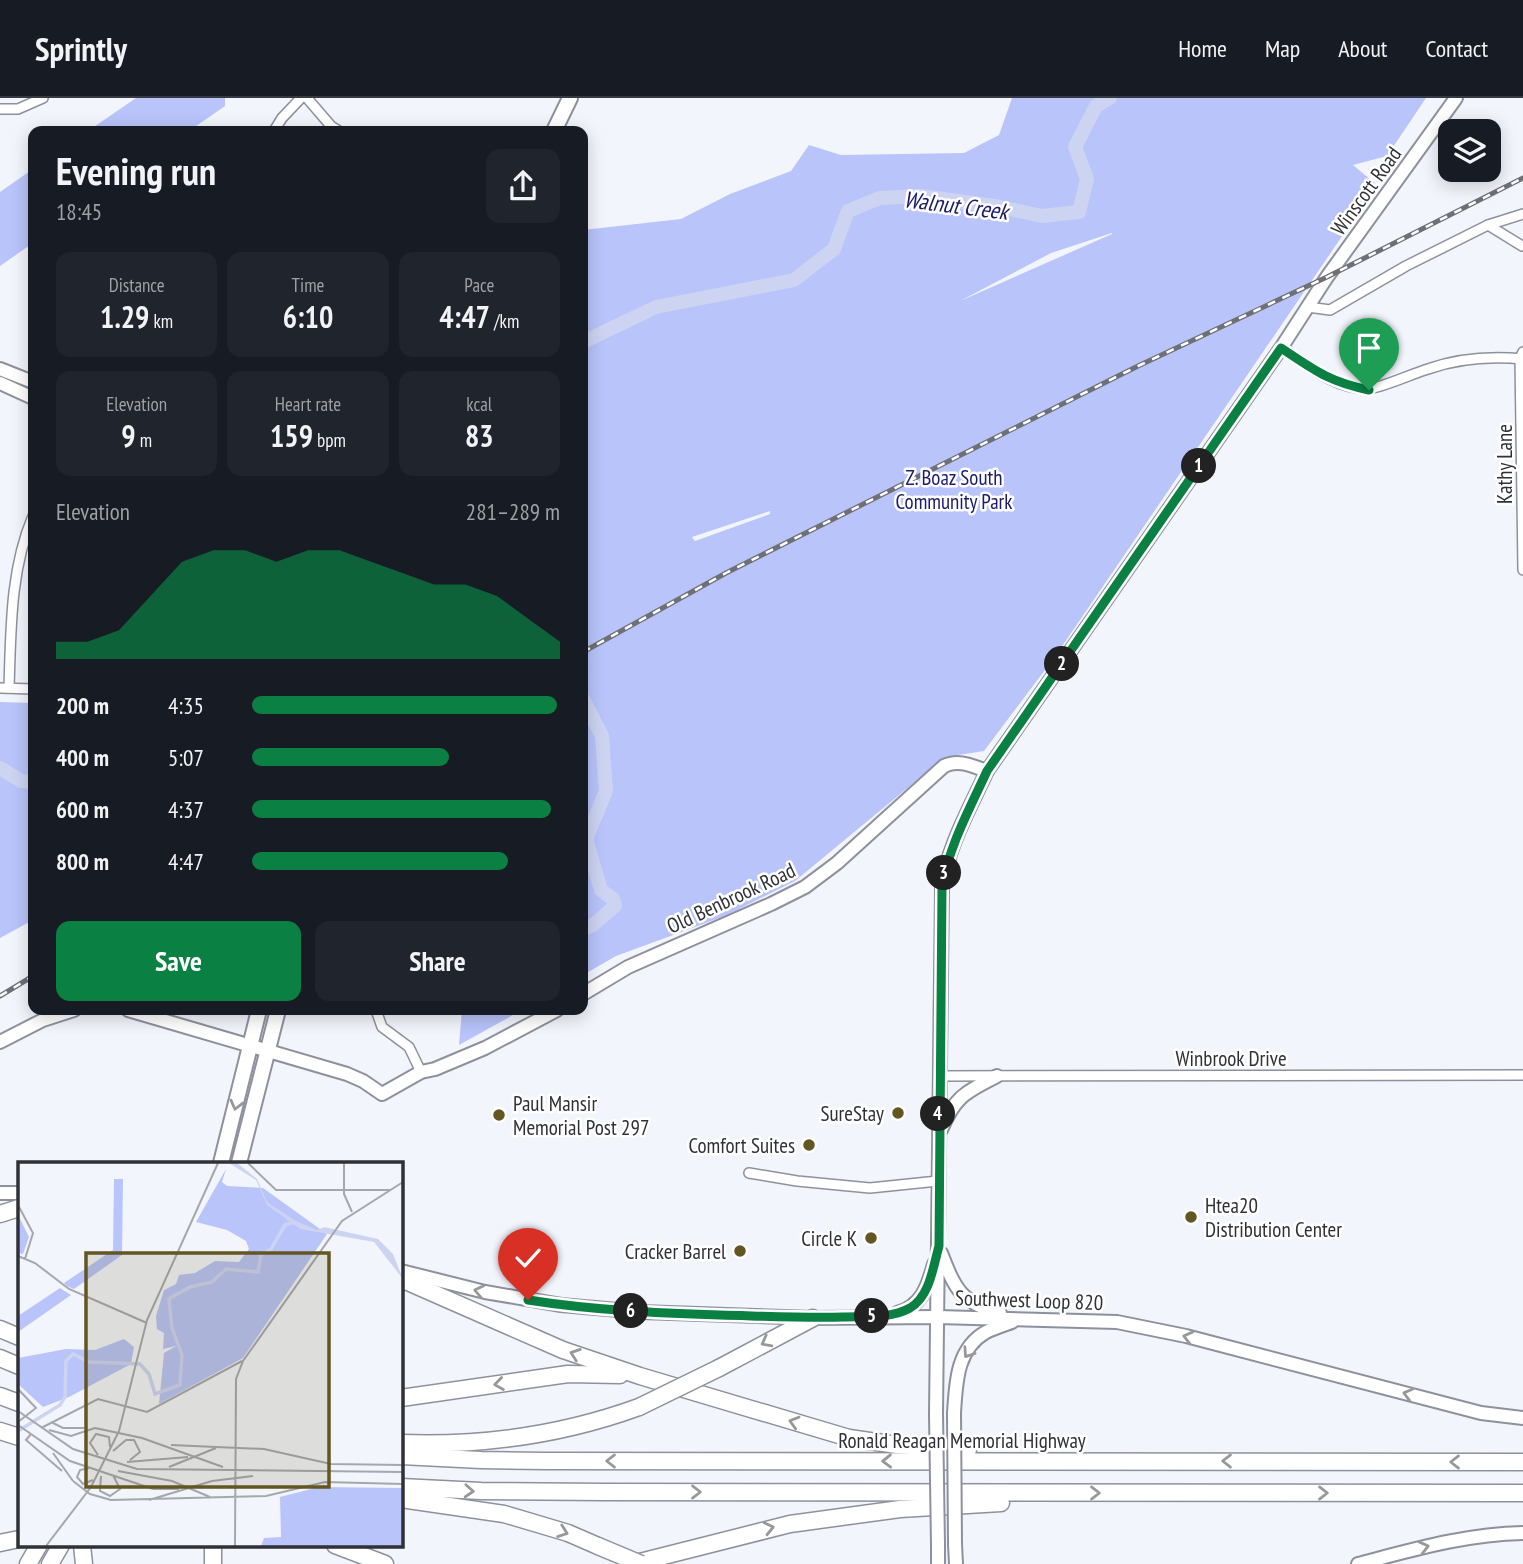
<!DOCTYPE html>
<html lang="en">
<head>
<meta charset="utf-8">
<style>
  :root { --surface:#171b24; --page:#20242c; --text:#f1f3f6; --muted:#9ea1a6; --line:#363941; --accent:#0b8043 }
  body { margin:0; font-family:"PT Sans Narrow",sans-serif; background:var(--page); color:var(--text); height:100vh; display:flex; flex-direction:column; font-size:26px; white-space:nowrap }
  * { box-sizing:border-box; margin:0 }
  p { font-size:23px; color:var(--muted) }
  .icon { flex:none; width:38px; height:38px; fill:none; stroke:currentColor; stroke-width:2; stroke-linecap:round; stroke-linejoin:round }
  .map { position:relative; flex:1; overflow:hidden }
  .details { position:absolute; left:28px; top:28px; width:560px; height:889px; display:flex; flex-direction:column; background:var(--surface); border-radius:14px; box-shadow:0 4px 18px #0003 }
  .details>* { flex:none }
  .buttons { position:absolute; left:1438px; top:21px; display:grid; gap:14px }
  .buttons a { display:grid; place-items:center; width:63px; height:63px; border-radius:14px; background:var(--surface); box-shadow:0 4px 18px #0003; font-size:35px }
  .pin { position:absolute; display:grid; place-items:center; width:60px; height:60px; color:#fff; margin:-72px -30px; border-radius:50% 50% 50% 0; rotate:-45deg; box-shadow:0 0 7px #0007 }
  .pin .icon { rotate:45deg }
  .km { position:absolute; width:35px; height:35px; margin:-18px; border-radius:50%; background:#222; color:#fff; font-size:19px; line-height:35px; text-align:center }
  .round { display:grid; place-items:center; flex:none; width:74px; height:74px; border-radius:14px; background:var(--page) }
  .overview { display:flex; align-items:center; justify-content:space-between; height:119px; padding:0 28px }
  h1 { font-size:38px; font-weight:600; line-height:52px }
  .metrics { display:grid; grid-template-columns:repeat(3,1fr); gap:10px; height:119px; padding:7px 28px }
  .metrics div { display:grid; align-content:center; border-radius:14px; background:var(--page); text-align:center }
  .metrics b { font-size:30px; font-weight:600 }
  .metrics small { font-size:19px; font-weight:400 }
  .metrics p { font-size:19px }
  .chart { height:196px; padding:14px 28px }
  .chart p { display:flex; justify-content:space-between }
  .chart svg { width:100%; height:126px; margin-top:7px; fill:var(--accent); opacity:.7 }
  .primary-button { display:flex; gap:14px; margin-top:auto; padding:14px 28px }
  .primary-button a { flex:1; height:80px; border-radius:14px; background:var(--accent); color:#fff; font-size:28px; font-weight:600; line-height:80px; text-align:center }
  .primary-button a+a { background:var(--page); color:var(--text) }
  ul { padding:0 28px; list-style:none; font-size:23px }
  li { display:grid; grid-template-columns:112px 84px 1fr; align-items:center; height:52px }
  li i { height:18px; border-radius:9px; background:var(--accent) }
  header { display:flex; align-items:center; gap:42px; box-sizing:border-box; height:98px; padding:0 35px; background:var(--surface); border-bottom:2px solid var(--line) }
  header strong { font-size:33px }
  nav { display:flex; gap:38px; margin-inline-start:auto; font-size:24px }
  .map>svg:first-child { display:block }
  .green { fill:#b8c4fa; fill-rule:evenodd }
  .lines { fill:none; stroke-linecap:round; stroke-linejoin:round }
  .river { stroke:#cdd4f2; stroke-width:14 }
  .street-casing { stroke:#8e919d; stroke-width:12 }
  .secondary-casing { stroke:#8e919d; stroke-width:16 }
  .primary-casing { stroke:#8e919d; stroke-width:18 }
  .highway-casing { stroke:#8e919d; stroke-width:19 }
  .street { stroke:#fff; stroke-width:9 }
  .secondary { stroke:#fff; stroke-width:12 }
  .primary { stroke:#fff; stroke-width:14 }
  .highway { stroke:#fff; stroke-width:16 }
  .rail-casing { stroke:#6e7076; stroke-width:5 }
  .rail { stroke:#fff; stroke-width:2.5; stroke-dasharray:8; stroke-linecap:butt }
  .secondary-bridge-casing { stroke:#8e919d; stroke-width:16; stroke-linecap:butt }
  .highway-bridge-casing { stroke:#8e919d; stroke-width:19; stroke-linecap:butt }
  .secondary-bridge { stroke:#fff; stroke-width:12 }
  .highway-bridge { stroke:#fff; stroke-width:16 }
  .oneway { stroke:#98989a }
  .route-casing { stroke:#fff; stroke-width:14 }
  .route { stroke:#0b8043; stroke-width:9 }
  .poi-dot { fill:#635622; stroke:#fff; stroke-width:2.5 }
  .labels { text-anchor:middle; dominant-baseline:central; stroke-width:5; stroke-linejoin:round; paint-order:stroke }
  .street-label { font-size:21px; fill:#303136; stroke:#fff }
  .park-label { font-size:21px; fill:#1d1b6d; stroke:#fff }
  .poi-label { font-size:21px; fill:#303136; stroke:#fff; text-anchor:end }
  .water-label { font-size:23px; font-style:italic; fill:#1c196b; stroke:#fff }
  .inset-river { fill:none; stroke:#cdd4f2; stroke-width:3.5 }
  .inset-road { fill:none; stroke:#a5a7ad; stroke-width:2 }
  .view { fill:#635622; fill-opacity:0.15; stroke:#635622; stroke-width:3.5 }
  .inset-edge { fill:none; stroke:#303136; stroke-width:3.5 }
</style>
</head>
<body>
<header>
<strong>Sprintly</strong>
<nav><a>Home</a><a>Map</a><a>About</a><a>Contact</a></nav>
</header>
<div class="map">
<svg width="1523" height="1466" viewBox="0 0 1523 1466">
  <rect width="100%" height="100%" fill="#f3f5fd"/>
  <g class="green">
    <polygon points="136,0 225,0 225,8 189,33 88,33"/>
    <path d="M 1012,0 L 1426,0 L 1387,58 L 1353,67 L 1377,87 L 1054,560 L 984,653 L 945,659 L 795,783 L 725,818 L 616,858 L 583,877 L 583,573 L 589,569 L 583,571 L 583,132 L 681,121 L 730,96 L 791,73 L 809,47 L 841,57 L 964,55 L 999,37 ZM 1112,135 L 1112,136 L 960,203 L 1051,155 ZM 770,413 L 770,416 L 695,443 L 692,439 Z"/>
    <polygon points="33,71 33,145 0,168 0,94"/>
    <polygon points="0,604 33,605 33,822 0,840"/>
    <polygon points="462,912 522,912 459,947"/>
  </g>
  <g class="lines">
    <g class="river">
      <polyline points="583,244 656,209 794,182 834,151 848,113 880,100 921,98 995,108 1042,118 1079,114 1087,81 1075,49 1096,8 1110,0"/>
      <polyline points="583,601 602,638 606,693 586,741 601,792 613,801 615,808 593,827 583,831"/>
      <polyline points="0,670 21,683 33,684"/>
    </g>
    <defs>
      <g id="street">
        <polyline points="307,0 331,28 339,33"/>
        <polyline points="0,11 18,11 43,0"/>
        <polyline points="274,33 282,20 301,0"/>
        <polyline points="1488,127 1523,116"/>
        <polyline points="1308,209 1330,212 1406,168 1488,127 1522,148"/>
        <path d="M 1281,250 C 1307,267 1335,291 1367,291 C 1379,291 1414,275 1428,271 C 1459,260 1491,258 1523,261"/>
        <polyline points="1523,254 1520,260 1523,472"/>
        <polyline points="0,590 33,591"/>
        <path d="M 9,590 C 11,532 10,472 33,418"/>
        <polyline points="376,912 382,929 409,949 421,974"/>
        <polyline points="939,978 1523,977"/>
        <polyline points="749,1075 797,1083 870,1090 938,1083"/>
      </g>
      <g id="secondary">
        <polyline points="0,271 33,284"/>
        <polyline points="0,285 33,300"/>
        <path d="M 583,896 L 628,869 L 771,806 L 805,789 L 837,765 L 944,668 C 959,661 972,668 987,673"/>
        <polyline points="128,912 347,976 363,983 382,996 421,974 435,971 485,950 557,912"/>
        <polyline points="0,944 43,922 74,912"/>
        <path d="M 941,1032 C 955,998 966,994 997,978"/>
        <polyline points="0,1095 19,1095"/>
        <path d="M 941,1155 C 955,1191 961,1205 1000,1215"/>
        <polyline points="401,1173 485,1194 561,1207 641,1214 813,1220 938,1219 1117,1224 1186,1238 1481,1315 1523,1320"/>
        <path d="M 897,1215 C 922,1208 928,1188 934,1166"/>
        <path d="M 954,1315 C 956,1286 956,1251 986,1234 C 994,1230 1004,1227 1012,1224"/>
        <path d="M 936,1316 L 942,790 C 947,750 970,710 987,673 L 1281,250 L 1327,179 L 1456,0"/>
        <polyline points="955,1446 956,1466"/>
        <polyline points="938,1447 938,1466"/>
        <path d="M 1358,1466 C 1412,1452 1466,1436 1523,1435"/>
      </g>
      <g id="primary">
        <polyline points="554,33 570,0"/>
        <polyline points="221,1065 259,912"/>
        <polyline points="239,1065 278,912"/>
      </g>
      <g id="highway">
        <polyline points="0,1116 19,1110"/>
        <polyline points="401,1181 563,1252 640,1278 849,1340 897,1347 968,1352"/>
        <polyline points="0,1231 19,1239"/>
        <polyline points="0,1260 19,1268"/>
        <polyline points="719,1270 813,1220"/>
        <polyline points="0,1298 19,1305"/>
        <polyline points="401,1300 568,1276 620,1277"/>
        <polyline points="0,1333 19,1339"/>
        <path d="M 401,1345 C 482,1348 562,1337 639,1309"/>
        <polyline points="401,1358 481,1362 546,1363 1523,1364"/>
        <polyline points="401,1389 481,1393 605,1394 1523,1395"/>
        <polyline points="401,1401 504,1416 568,1435 598,1448"/>
        <polyline points="0,1445 19,1441"/>
        <polyline points="82,1447 84,1466"/>
        <polyline points="335,1447 385,1466"/>
        <polyline points="28,1466 39,1447"/>
        <polyline points="50,1466 61,1447"/>
        <polyline points="213,1466 213,1447"/>
        <polyline points="632,1466 790,1426 900,1411 1001,1405"/>
      </g>
    </defs>
    <use href="#street" class="street-casing"/>
    <use href="#secondary" class="secondary-casing"/>
    <use href="#primary" class="primary-casing"/>
    <use href="#highway" class="highway-casing"/>
    <use href="#street" class="street"/>
    <use href="#secondary" class="secondary"/>
    <use href="#primary" class="primary"/>
    <use href="#highway" class="highway"/>
    <defs>
      <g id="rail">
        <polyline points="583,554 726,475 1138,268 1327,179 1523,80"/>
        <polyline points="0,898 33,878"/>
      </g>
    </defs>
    <use href="#rail" class="rail-casing"/>
    <use href="#rail" class="rail"/>
    <defs>
      <g id="secondary-bridge">
        <polyline points="954,1315 955,1446"/>
        <polyline points="936,1316 938,1447"/>
      </g>
      <g id="highway-bridge">
        <polyline points="639,1309 719,1270"/>
        <polyline points="598,1448 641,1466"/>
      </g>
    </defs>
    <use href="#secondary-bridge" class="secondary-bridge-casing"/>
    <use href="#highway-bridge" class="highway-bridge-casing"/>
    <use href="#secondary-bridge" class="secondary-bridge"/>
    <use href="#highway-bridge" class="highway-bridge"/>
  </g>
  <defs><path id="oneway-chevron" d="M-2-3.5L2.5 0L-2 3.5" fill="none" stroke-width="1.6" stroke-linecap="round" stroke-linejoin="round" transform="scale(1.75)"/></defs>
  <g class="oneway">
    <use href="#oneway-chevron" transform="translate(236 1007) rotate(104)"/>
    <use href="#oneway-chevron" transform="translate(479 1193) rotate(-168)"/>
    <use href="#oneway-chevron" transform="translate(1188 1239) rotate(-166)"/>
    <use href="#oneway-chevron" transform="translate(766 1244) rotate(152)"/>
    <use href="#oneway-chevron" transform="translate(968 1255) rotate(124)"/>
    <use href="#oneway-chevron" transform="translate(575 1256) rotate(-161)"/>
    <use href="#oneway-chevron" transform="translate(499 1286) rotate(172)"/>
    <use href="#oneway-chevron" transform="translate(1408 1296) rotate(-165)"/>
    <use href="#oneway-chevron" transform="translate(794 1324) rotate(-164)"/>
    <use href="#oneway-chevron" transform="translate(611 1363) rotate(-180)"/>
    <use href="#oneway-chevron" transform="translate(887 1363) rotate(179)"/>
    <use href="#oneway-chevron" transform="translate(1227 1363) rotate(-180)"/>
    <use href="#oneway-chevron" transform="translate(1455 1364) rotate(-180)"/>
    <use href="#oneway-chevron" transform="translate(469 1393) rotate(3)"/>
    <use href="#oneway-chevron" transform="translate(696 1394)"/>
    <use href="#oneway-chevron" transform="translate(1095 1395)"/>
    <use href="#oneway-chevron" transform="translate(1323 1395)"/>
    <use href="#oneway-chevron" transform="translate(769 1430) rotate(-13)"/>
    <use href="#oneway-chevron" transform="translate(563 1434) rotate(20)"/>
    <use href="#oneway-chevron" transform="translate(1424 1449) rotate(-14)"/>
  </g>
  <g class="lines">
    <defs>
      <path id="route" d="M 528,1202 C 592,1212 656,1215 720,1217 C 761,1218 801,1220 842,1219 C 865,1218 890,1221 910,1210 C 930,1198 933,1169 939,1148 L 942,790 C 948,750 970,710 987,673 L 1281,250 C 1314,272 1329,284 1369,292"/>
    </defs>
    <use href="#route" class="route-casing"/>
    <use href="#route" class="route"/>
  </g>
  <g class="poi-dot">
    <circle cx="898" cy="1015" r="7"/>
    <circle cx="499" cy="1017" r="7"/>
    <circle cx="809" cy="1047" r="7"/>
    <circle cx="1191" cy="1119" r="7"/>
    <circle cx="871" cy="1140" r="7"/>
    <circle cx="740" cy="1153" r="7"/>
  </g>
  <g class="labels">
    <g class="street-label">
      <text transform="translate(1366 93) rotate(-54)">Winscott Road</text>
      <text transform="translate(1504 366) rotate(-90)">Kathy Lane</text>
      <text transform="translate(731 800) rotate(-25)">Old Benbrook Road</text>
      <text x="1231" y="960">Winbrook Drive</text>
      <text transform="translate(1029 1202) rotate(2)">Southwest Loop 820</text>
      <text x="962" y="1342">Ronald Reagan Memorial Highway</text>
    </g>
    <g class="park-label">
      <text x="954" y="379">Z. Boaz South<tspan x="954" dy="24">Community Park</tspan></text>
    </g>
    <g class="poi-label">
      <text x="513" y="1005" text-anchor="start">Paul Mansir<tspan x="513" dy="24">Memorial Post 297</tspan></text>
      <text x="884" y="1015">SureStay</text>
      <text x="795" y="1047">Comfort Suites</text>
      <text x="1205" y="1107" text-anchor="start">Htea20<tspan x="1205" dy="24">Distribution Center</tspan></text>
      <text x="857" y="1140">Circle K</text>
      <text x="726" y="1153">Cracker Barrel</text>
    </g>
    <g class="water-label">
      <text transform="translate(956 107) rotate(7)">Walnut Creek</text>
    </g>
  </g>
  <g transform="translate(18 1064)">
    <rect width="385" height="385" fill="#f3f5fd"/>
    <path d="M 208,7 L 204,20 L 209,24 L 245,26 L 309,72 L 225,196 L 141,242 L 146,191 L 158,184 L 145,187 L 146,171 L 139,167 L 138,154 L 146,128 L 158,122 L 161,113 L 177,111 L 197,99 L 221,100 L 231,87 L 228,79 L 209,68 L 178,60 ZM 96,17 L 105,17 L 104,93 L 56,127 L 49,124 L 46,121 L 95,88 ZM 0,53 L 11,75 L 5,92 L 0,91 ZM 42,126 L 53,133 L 0,170 L 0,154 ZM 106,177 L 116,185 L 113,202 L 51,235 L 25,245 L 0,222 L 0,196 L 48,187 L 77,188 ZM 301,325 L 385,326 L 385,384 L 243,384 L 246,376 L 263,375 L 262,335 Z" fill="#b8c4fa"/>
    <path d="M 211,1 L 219,1 L 239,17 L 249,40 L 276,58 L 299,68 L 306,65 L 360,77 L 375,92 L 385,117 L 356,80 L 282,67 L 249,43 L 238,18 Z" fill="#cdd4f2"/>
    <path class="inset-river" d="M 0,269 L 42,243 L 47,235 L 48,199 L 55,192 L 71,200 L 122,202 L 131,212 L 137,232 L 162,223 L 164,193 L 154,166 L 151,137 L 172,125 L 194,120 L 208,107 L 240,110 L 243,93 L 253,87 L 267,63 L 276,60"/>
    <path class="inset-road" d="M 230,1 L 258,28 L 372,28M 326,1 L 326,32 L 334,50M 0,43 L 15,71 L 7,97M 0,94 L 17,101 L 51,127 L 129,161M 0,227 L 18,246 L 0,260M 0,249 L 55,287 L 119,307 L 385,310M 33,260 L 45,266 L 66,266M 0,263 L 52,299 L 135,327 L 161,327M 23,266 L 80,237 L 129,250 L 224,199M 77,266 L 124,276M 31,268 L 53,274 L 77,266M 101,269 L 129,158 L 200,1M 13,272 L 8,278 L 44,309M 124,276 L 205,305M 153,283 L 246,287 L 313,302 L 385,303M 95,289 L 108,278 L 116,278 L 122,290 L 112,298M 35,291 L 55,319M 80,293 L 72,281 L 78,272 L 91,275 L 92,285M 109,300 L 170,295M 151,305 L 198,286M 71,306 L 62,308 L 59,315 L 65,322 L 75,318M 100,309 L 154,319 L 192,335M 83,314 L 82,329 L 92,334 L 102,327 L 95,313M 55,319 L 72,332 L 93,338 L 248,334 L 307,320 L 385,322M 131,338 L 194,319 L 235,314M 28,384 L 73,325 L 101,269M 217,384 L 218,217 L 225,199 L 324,59 L 385,20"/>
    <path class="view" d="M 68,91 L 311,91 L 311,325 L 68,325 Z"/>
    <rect width="385" height="385" class="inset-edge"/>
  </g>
</svg>
<div class="buttons">
<a><svg class="icon" aria-label="layers" viewBox="0 0 24 24"><path d="M12 4l9 5-9 5-9-5zM3 14l9 5 9-5"/></svg></a>
</div>
<div class="pin" style="left:1369px;top:292px;background:#1e9e55"><svg class="icon" aria-label="arrive" viewBox="0 0 24 24"><path d="M6 21V4h12l-3 4 3 4H6"/></svg></div>
<div class="pin" style="left:528px;top:1202px;background:#d93025"><svg class="icon" aria-label="check" viewBox="0 0 24 24"><path d="M5 12l5 5 9-10"/></svg></div>
<b class="km" style="left:1199px;top:368px">1</b>
<b class="km" style="left:1062px;top:566px">2</b>
<b class="km" style="left:944px;top:775px">3</b>
<b class="km" style="left:938px;top:1016px">4</b>
<b class="km" style="left:872px;top:1218px">5</b>
<b class="km" style="left:631px;top:1213px">6</b>
<section class="details">
<div class="overview"><div><h1>Evening run</h1><p>18:45</p></div><a class="round"><svg class="icon" aria-label="share" viewBox="0 0 24 24"><path d="M12 15V3M7 8l5-5 5 5M5 13v7h14v-7"/></svg></a></div>
<div class="metrics">
<div><p>Distance</p><b>1.29<small> km</small></b></div>
<div><p>Time</p><b>6:10</b></div>
<div><p>Pace</p><b>4:47<small> /km</small></b></div>
</div>
<div class="metrics">
<div><p>Elevation</p><b>9<small> m</small></b></div>
<div><p>Heart rate</p><b>159<small> bpm</small></b></div>
<div><p>kcal</p><b>83</b></div>
</div>
<div class="chart"><p><span>Elevation</span>281–289 m</p>
<svg viewBox="0 0 160 44" preserveAspectRatio="none"><path d="M0 44V38L10 38L20 34L30 22L40 10L50 6L60 6L70 10L80 6L90 6L100 10L110 14L120 18L130 18L140 22L150 30L160 38V44z"/></svg>
</div>
<ul>
<li><b>200 m</b>4:35<i style="width:99%"></i></li>
<li><b>400 m</b>5:07<i style="width:64%"></i></li>
<li><b>600 m</b>4:37<i style="width:97%"></i></li>
<li><b>800 m</b>4:47<i style="width:83%"></i></li>
</ul>
<div class="primary-button"><a>Save</a><a>Share</a></div>
</section>
</div>
</body>
</html>
